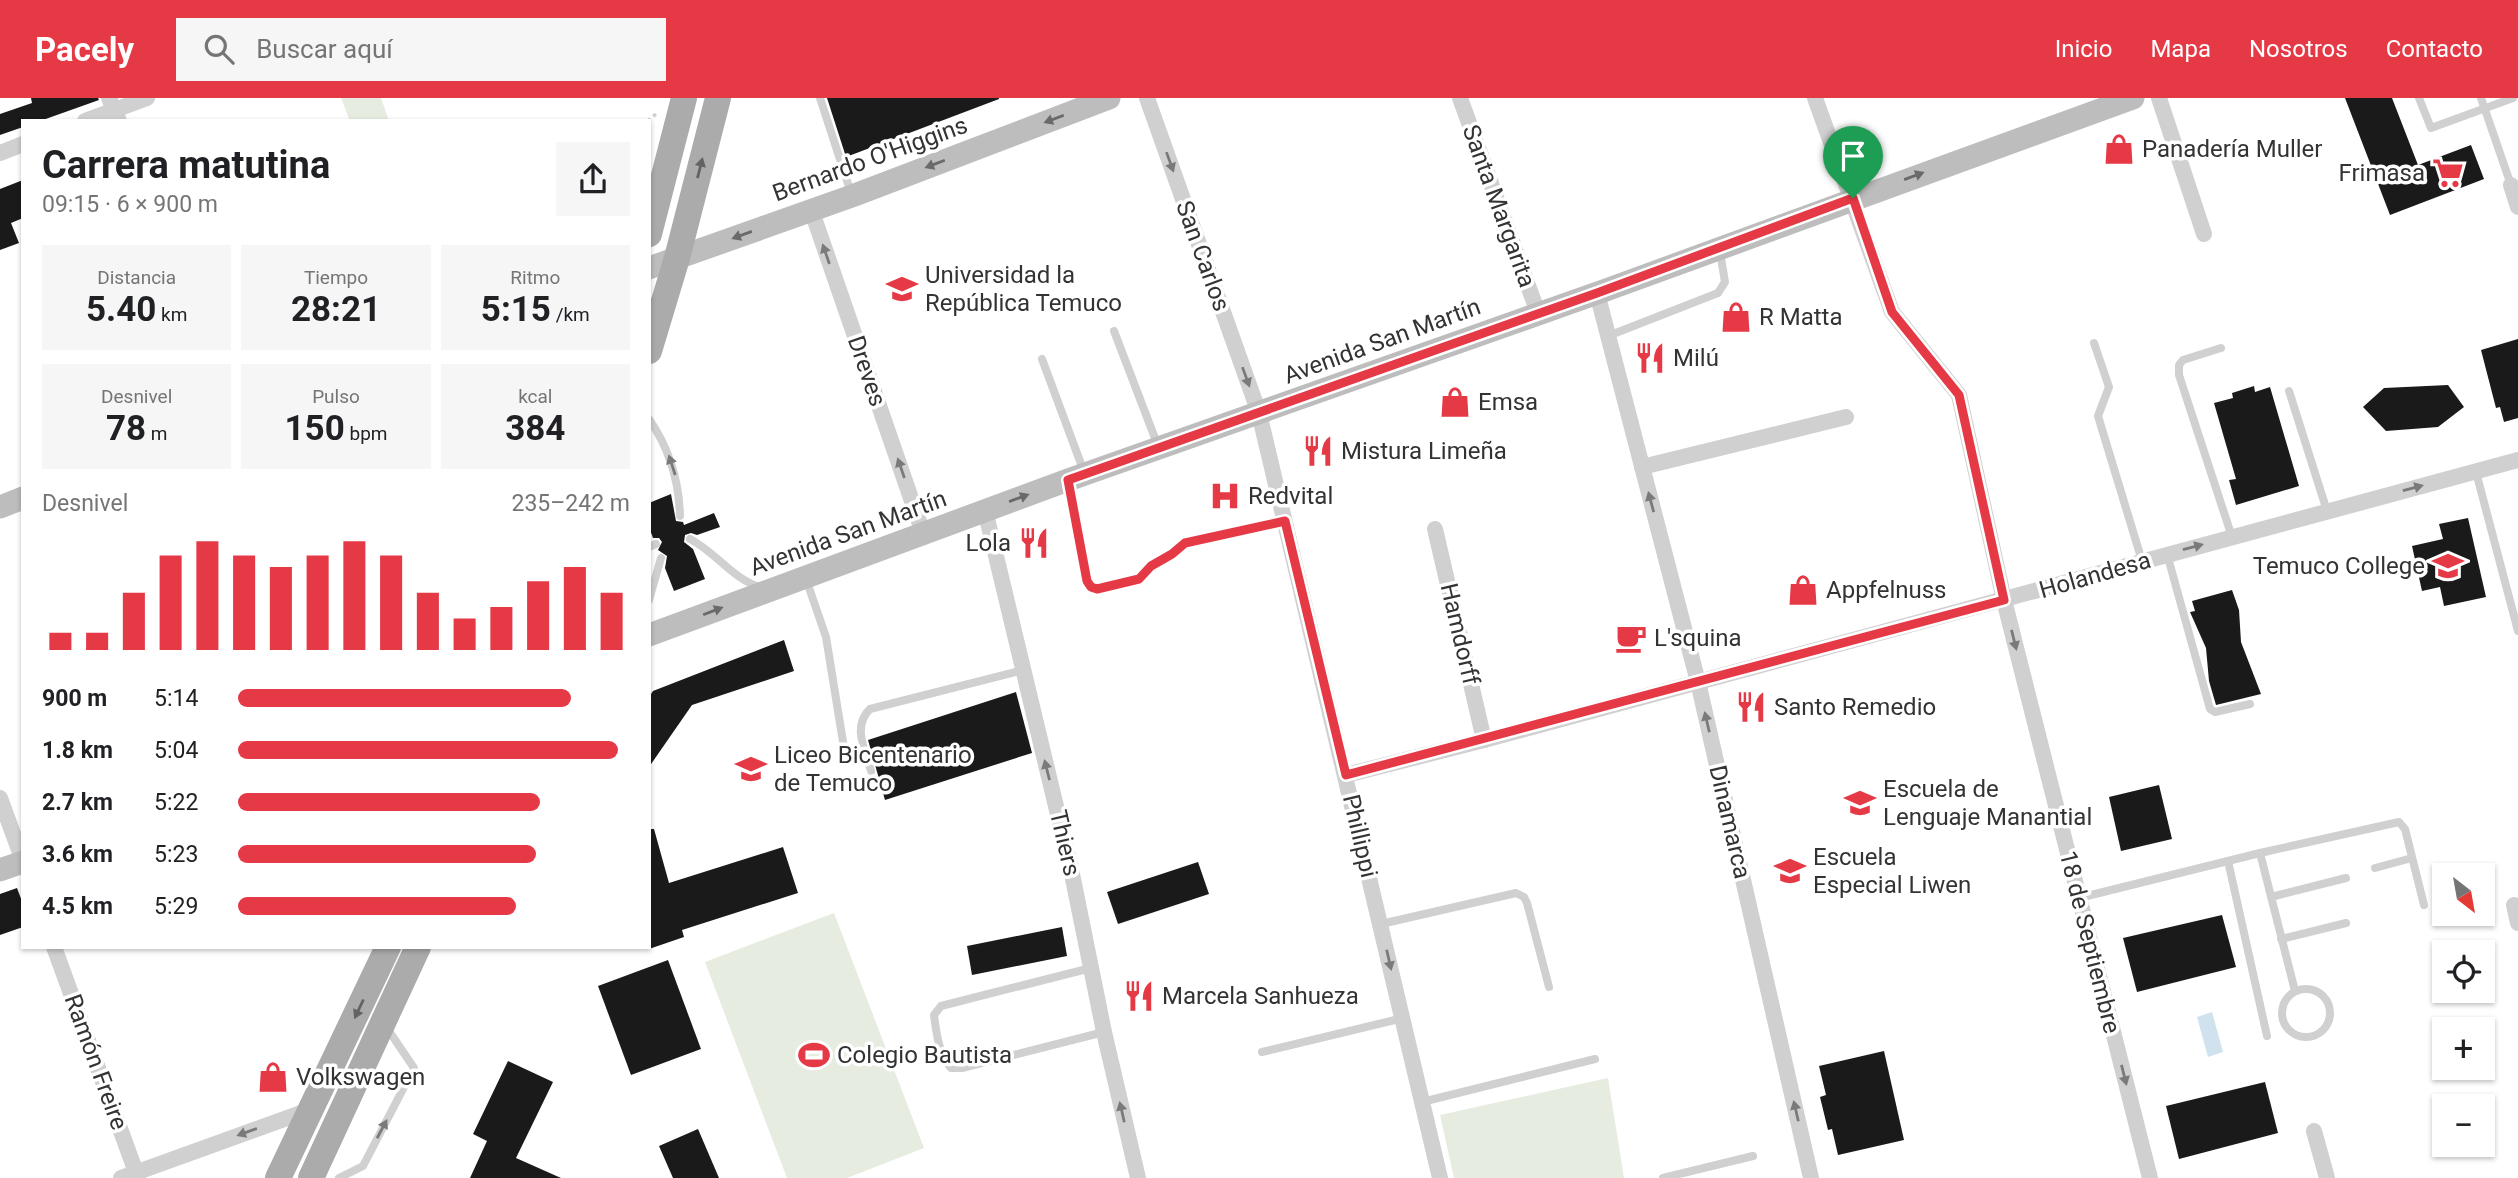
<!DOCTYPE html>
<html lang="es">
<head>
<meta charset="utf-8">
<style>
  :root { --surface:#fff; --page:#f6f6f6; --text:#202124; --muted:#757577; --accent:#e63946 }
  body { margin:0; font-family:Roboto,sans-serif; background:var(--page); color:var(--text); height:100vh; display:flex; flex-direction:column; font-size:26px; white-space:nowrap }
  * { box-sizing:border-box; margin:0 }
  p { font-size:23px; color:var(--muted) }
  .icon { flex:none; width:38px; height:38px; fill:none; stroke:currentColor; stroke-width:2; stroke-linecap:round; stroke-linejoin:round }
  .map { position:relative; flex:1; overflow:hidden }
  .sheet { position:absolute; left:21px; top:21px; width:630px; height:830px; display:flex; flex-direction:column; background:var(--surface); border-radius:0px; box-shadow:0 2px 5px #0004 }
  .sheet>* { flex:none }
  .needle { width:46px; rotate:149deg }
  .controls { position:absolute; left:2432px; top:765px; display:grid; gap:14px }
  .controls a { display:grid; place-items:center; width:63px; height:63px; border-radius:0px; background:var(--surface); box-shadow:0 2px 5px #0004; font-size:35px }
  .pin { position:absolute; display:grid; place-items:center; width:60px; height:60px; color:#fff; margin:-72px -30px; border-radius:50% 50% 50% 0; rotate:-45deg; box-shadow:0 0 7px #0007 }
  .pin .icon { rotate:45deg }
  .round { display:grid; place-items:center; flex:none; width:74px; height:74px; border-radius:0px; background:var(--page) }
  .headline { display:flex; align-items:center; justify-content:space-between; height:119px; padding:0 21px }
  h1 { font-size:38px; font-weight:700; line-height:52px }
  .figures { display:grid; grid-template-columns:repeat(3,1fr); gap:10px; height:119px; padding:7px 21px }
  .figures div { display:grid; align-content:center; border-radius:0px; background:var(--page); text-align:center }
  .figures b { font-size:35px; font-weight:700 }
  .figures small { font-size:19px; font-weight:400 }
  .figures p { font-size:19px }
  .chart { height:196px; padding:14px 21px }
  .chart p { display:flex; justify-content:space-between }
  .chart svg { width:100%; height:126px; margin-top:7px; stroke:var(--accent); stroke-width:6 }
  ul { padding:0 21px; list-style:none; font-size:23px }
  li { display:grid; grid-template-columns:112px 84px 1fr; align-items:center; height:52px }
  li i { height:18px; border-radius:9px; background:var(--accent) }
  header { display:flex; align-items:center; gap:42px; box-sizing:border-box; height:98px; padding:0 35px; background:var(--accent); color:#fff }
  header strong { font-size:33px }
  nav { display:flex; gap:38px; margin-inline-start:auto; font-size:24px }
  .search { width:490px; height:63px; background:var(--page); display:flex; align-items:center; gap:18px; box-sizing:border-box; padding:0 24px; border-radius:0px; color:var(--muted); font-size:26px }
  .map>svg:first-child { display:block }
  .green { fill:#e6ecdf }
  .water { fill:#cfe2ee }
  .building { fill:#1a1a1a }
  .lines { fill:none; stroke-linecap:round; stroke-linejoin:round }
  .path { stroke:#cdcdcd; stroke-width:3.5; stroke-dasharray:3.5 3.5; stroke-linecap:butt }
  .lane { stroke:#d0d0d0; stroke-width:8 }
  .street { stroke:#d0d0d0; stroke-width:16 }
  .secondary { stroke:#bdbdbd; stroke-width:23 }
  .primary { stroke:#ababab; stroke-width:26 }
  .oneway { fill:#6a6a6a }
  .oneway2 { fill:#7a7a7a }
  .oneway3 { fill:#636363 }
  .route-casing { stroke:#fff; stroke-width:14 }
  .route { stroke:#e63946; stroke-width:9 }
  .labels { text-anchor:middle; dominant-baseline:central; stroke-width:7; stroke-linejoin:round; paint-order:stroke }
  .poi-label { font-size:24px; fill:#333; stroke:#fff; text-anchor:start }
  .street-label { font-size:24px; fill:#333; stroke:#fff }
</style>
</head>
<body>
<header>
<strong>Pacely</strong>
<div class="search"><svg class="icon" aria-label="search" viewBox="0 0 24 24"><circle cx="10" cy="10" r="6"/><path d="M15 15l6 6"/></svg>Buscar aquí</div>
<nav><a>Inicio</a><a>Mapa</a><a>Nosotros</a><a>Contacto</a></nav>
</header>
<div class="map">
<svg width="2518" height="1080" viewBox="0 0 2518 1080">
  <rect width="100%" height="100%" fill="#fff"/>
  <g class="green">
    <polygon points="341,0 381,0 389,23 350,23"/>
    <polygon points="834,815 924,1050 847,1080 787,1080 705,864"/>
    <polygon points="1608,980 1624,1080 1454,1080 1440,1017"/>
  </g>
  <polygon class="water" points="2212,914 2223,954 2208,959 2197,919"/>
  <g class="building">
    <polygon points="31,0 98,0 99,2 40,23 23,23 23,29 0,37 0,16 32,5"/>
    <polygon points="827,0 999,0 999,1 846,59"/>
    <polygon points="2345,0 2392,0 2418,67 2471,47 2484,81 2390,117"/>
    <polygon points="23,82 23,120 11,125 19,145 0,152 0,91"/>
    <polygon points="2518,241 2518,320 2504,324 2500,309 2496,310 2481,252"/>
    <polygon points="2448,287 2464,309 2438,329 2386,333 2363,309 2384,290"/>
    <polygon points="2254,288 2255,294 2270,289 2299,388 2236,407 2229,382 2236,381 2214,305 2233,300 2232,295"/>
    <polygon points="671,396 676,423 683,424 684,427 714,415 720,429 697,437 691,435 685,437 684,444 693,451 705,481 674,493 665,470 667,458 658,452 662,444 659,440 653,440 649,429 649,405"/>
    <polygon points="2468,420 2486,499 2444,508 2440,489 2422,493 2412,448 2443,441 2439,426"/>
    <polygon points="2232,492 2239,512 2241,544 2261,596 2216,607 2209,583 2206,550 2190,514 2195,513 2192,503"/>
    <polygon points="784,542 794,573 692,607 649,669 649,599 653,593"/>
    <polygon points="1016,594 1032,655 885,702 868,642"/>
    <polygon points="2159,687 2172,741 2121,753 2109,699"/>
    <polygon points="649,731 654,731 669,785 783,749 798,795 682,832 684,839 649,851"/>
    <polygon points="1198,764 1209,796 1118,826 1107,794"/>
    <polygon points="17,790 23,806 23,829 0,837 0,796"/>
    <polygon points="2222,817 2236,869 2137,894 2123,840"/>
    <polygon points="1062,829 1067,858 972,877 967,848"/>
    <polygon points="668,862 701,951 631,977 598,888"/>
    <polygon points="1884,953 1904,1042 1838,1057 1832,1031 1828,1032 1820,999 1826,997 1819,968"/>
    <polygon points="508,963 553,984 516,1060 561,1080 470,1080 487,1043 473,1036"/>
    <polygon points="2265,984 2278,1035 2179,1061 2166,1008"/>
    <polygon points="698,1031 719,1080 673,1080 659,1048"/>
  </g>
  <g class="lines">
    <polyline class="path" points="648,23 657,15"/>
    <g class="lane">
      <polyline points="820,0 851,95"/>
      <polyline points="2419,0 2431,30 2513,0"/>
      <polyline points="2481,0 2511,87"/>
      <polyline points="1114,233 1158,348"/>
      <polyline points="1608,238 1718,195 1725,184 1720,154"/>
      <polyline points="2094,245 2109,289 2098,318 2142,463"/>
      <polyline points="2221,250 2183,262 2179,267 2179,277 2232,439"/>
      <polyline points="1042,261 1084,374"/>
      <polyline points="2289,293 2327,413"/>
      <path d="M 649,321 C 669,350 679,383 680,418"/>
      <polyline points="2476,374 2518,533"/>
      <polyline points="1068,385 1087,483 1091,489 1098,491 1139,481 1151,468 1172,456 1185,445 1285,423"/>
      <path d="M 690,441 C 717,455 732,481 762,490"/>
      <polyline points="649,449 656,446"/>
      <polyline points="2167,456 2210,611 2215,614 2250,606"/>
      <polyline points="806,481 826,539 844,650"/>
      <polyline points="649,502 661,460"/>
      <path d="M 871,673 C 865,652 852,628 870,611 L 1023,572"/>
      <polyline points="2260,755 2295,893"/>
      <polyline points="2228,763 2267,938"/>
      <polyline points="2375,770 2412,760"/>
      <polyline points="2271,799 2346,780"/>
      <polyline points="2079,800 2260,755 2399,724 2405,731 2424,807"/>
      <polyline points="1381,826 1516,795 1524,799 1527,805 1549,889"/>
      <polyline points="2281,841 2346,825"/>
      <path d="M 1091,870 L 941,908 L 934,917 C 936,933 939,958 951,970 L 962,970 L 1104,934"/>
      <circle cx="2306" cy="915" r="24"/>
      <polyline points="1262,954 1403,920"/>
      <polyline points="1422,1004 1595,961"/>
      <polyline points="339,1080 363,1068 414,970 387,930"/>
      <polyline points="1663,1080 1753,1058"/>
    </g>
    <g class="street">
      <polyline points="109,0 119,23"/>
      <polyline points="1147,0 1259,315 1440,1080"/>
      <polyline points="1460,0 1538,215"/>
      <polyline points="1815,0 1892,214 1959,297 2004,502 2150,1080"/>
      <polyline points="2159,0 2204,136"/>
      <polyline points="85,23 147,0"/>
      <polyline points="0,55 23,46"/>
      <polyline points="2511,87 2518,109"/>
      <polyline points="811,111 923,435"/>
      <polyline points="1597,195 1698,584 1811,1080"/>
      <polyline points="1642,369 1846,319"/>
      <polyline points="985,412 1071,771 1104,934 1138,1080"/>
      <polyline points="1435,431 1484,642"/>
      <polyline points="1346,677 1484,642 2518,362"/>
      <polyline points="0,700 23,763"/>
      <polyline points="2514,807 2518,825"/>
      <polyline points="54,849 138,1080"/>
      <polyline points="2314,1033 2327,1080"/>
      <polyline points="121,1080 312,1011"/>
    </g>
    <g class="secondary">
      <polyline points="649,170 852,98 1109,0"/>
      <polyline points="0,409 23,400"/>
      <polyline points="649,537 1068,382 1606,192 2133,0"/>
      <polyline points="0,772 23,764"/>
    </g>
    <g class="primary">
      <polyline points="649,136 684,0"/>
      <polyline points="649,253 677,160 718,0"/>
      <polyline points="278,1080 388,849"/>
      <polyline points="311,1080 418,849"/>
    </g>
  </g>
  <defs><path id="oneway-solid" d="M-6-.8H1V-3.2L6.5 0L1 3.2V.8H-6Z" transform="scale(1.75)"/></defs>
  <g class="oneway">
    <use href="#oneway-solid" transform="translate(1054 21) rotate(159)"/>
    <use href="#oneway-solid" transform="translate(935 66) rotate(159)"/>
    <use href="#oneway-solid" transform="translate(1914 78) rotate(-20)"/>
    <use href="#oneway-solid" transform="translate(742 137) rotate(160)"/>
    <use href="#oneway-solid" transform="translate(1019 400) rotate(-20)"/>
    <use href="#oneway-solid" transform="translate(713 513) rotate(-21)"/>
  </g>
  <g class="oneway2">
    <use href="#oneway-solid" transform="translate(1170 64) rotate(70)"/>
    <use href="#oneway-solid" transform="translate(826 156) rotate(-109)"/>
    <use href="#oneway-solid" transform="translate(1246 279) rotate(70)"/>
    <use href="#oneway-solid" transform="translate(672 367) rotate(-108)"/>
    <use href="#oneway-solid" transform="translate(901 370) rotate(-109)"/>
    <use href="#oneway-solid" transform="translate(2413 390) rotate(-15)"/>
    <use href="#oneway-solid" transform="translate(1651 404) rotate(-105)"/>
    <use href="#oneway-solid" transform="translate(2193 449) rotate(-15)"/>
    <use href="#oneway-solid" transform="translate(2014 542) rotate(76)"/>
    <use href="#oneway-solid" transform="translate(1707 624) rotate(-103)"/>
    <use href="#oneway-solid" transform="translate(1047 672) rotate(-104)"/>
    <use href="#oneway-solid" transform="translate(1389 862) rotate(77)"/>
    <use href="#oneway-solid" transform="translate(2124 977) rotate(76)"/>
    <use href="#oneway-solid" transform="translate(1796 1013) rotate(-103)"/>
    <use href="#oneway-solid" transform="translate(1122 1014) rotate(-103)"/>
    <use href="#oneway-solid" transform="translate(382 1031) rotate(-62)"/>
    <use href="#oneway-solid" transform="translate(247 1034) rotate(160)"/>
  </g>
  <g class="oneway3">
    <use href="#oneway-solid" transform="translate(700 70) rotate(-76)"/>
    <use href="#oneway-solid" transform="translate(359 911) rotate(115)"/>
  </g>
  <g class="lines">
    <defs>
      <polygon id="route" points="1853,100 1892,214 1959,297 2004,502 1346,677 1285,423 1185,445 1172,456 1151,468 1139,481 1097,491 1091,489 1087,483 1068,382 1597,195"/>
    </defs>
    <use href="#route" class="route-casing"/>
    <use href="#route" class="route"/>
  </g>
  <defs>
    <symbol id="shop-bare" viewBox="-9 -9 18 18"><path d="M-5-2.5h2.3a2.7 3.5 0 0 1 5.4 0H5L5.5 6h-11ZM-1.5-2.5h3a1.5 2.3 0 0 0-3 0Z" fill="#e63946" stroke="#fff" stroke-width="2.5" paint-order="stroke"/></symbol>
    <symbol id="supermarket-bare" viewBox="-9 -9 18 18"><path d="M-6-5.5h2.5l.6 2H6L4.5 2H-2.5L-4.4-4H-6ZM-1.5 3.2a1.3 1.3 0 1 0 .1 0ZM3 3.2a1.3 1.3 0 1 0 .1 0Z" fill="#e63946" stroke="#fff" stroke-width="2.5" paint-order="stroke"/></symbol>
    <symbol id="university-bare" viewBox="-9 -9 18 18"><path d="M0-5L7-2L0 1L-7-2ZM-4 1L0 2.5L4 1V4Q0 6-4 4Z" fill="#e63946" stroke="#fff" stroke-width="2.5" paint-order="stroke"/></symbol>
    <symbol id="restaurant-bare" viewBox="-9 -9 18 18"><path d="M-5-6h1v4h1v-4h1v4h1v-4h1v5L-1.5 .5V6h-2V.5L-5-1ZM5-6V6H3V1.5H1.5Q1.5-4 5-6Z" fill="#e63946" stroke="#fff" stroke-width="2.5" paint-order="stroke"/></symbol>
    <symbol id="hospital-bare" viewBox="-9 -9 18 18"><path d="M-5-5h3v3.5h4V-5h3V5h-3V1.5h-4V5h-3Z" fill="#e63946" stroke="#fff" stroke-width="2.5" paint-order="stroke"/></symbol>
    <symbol id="school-bare" viewBox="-9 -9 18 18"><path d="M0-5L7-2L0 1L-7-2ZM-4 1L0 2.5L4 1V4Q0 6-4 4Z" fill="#e63946" stroke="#fff" stroke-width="2.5" paint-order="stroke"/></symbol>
    <symbol id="cafe-bare" viewBox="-9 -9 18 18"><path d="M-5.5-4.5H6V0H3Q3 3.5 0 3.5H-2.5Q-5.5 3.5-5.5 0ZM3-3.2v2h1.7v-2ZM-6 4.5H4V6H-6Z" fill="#e63946" stroke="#fff" stroke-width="2.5" paint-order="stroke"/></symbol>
    <symbol id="stadium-bare" viewBox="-9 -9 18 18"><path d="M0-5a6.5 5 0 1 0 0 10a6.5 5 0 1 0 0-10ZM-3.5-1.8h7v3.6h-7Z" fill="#e63946" stroke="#fff" stroke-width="2.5" paint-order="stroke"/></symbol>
  </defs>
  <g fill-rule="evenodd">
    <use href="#shop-bare" x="2097" y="29" width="44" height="44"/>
    <use href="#supermarket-bare" x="2426" y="53" width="44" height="44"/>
    <use href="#university-bare" x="880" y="169" width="44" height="44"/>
    <use href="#shop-bare" x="1714" y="197" width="44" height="44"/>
    <use href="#restaurant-bare" x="1628" y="238" width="44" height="44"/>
    <use href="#shop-bare" x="1433" y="282" width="44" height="44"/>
    <use href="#restaurant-bare" x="1296" y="331" width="44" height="44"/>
    <use href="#hospital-bare" x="1203" y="376" width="44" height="44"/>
    <use href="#restaurant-bare" x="1012" y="423" width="44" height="44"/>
    <use href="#school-bare" x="2426" y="446" width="44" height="44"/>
    <use href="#shop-bare" x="1781" y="470" width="44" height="44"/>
    <use href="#cafe-bare" x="1609" y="518" width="44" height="44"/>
    <use href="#restaurant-bare" x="1729" y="587" width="44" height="44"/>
    <use href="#school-bare" x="729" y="649" width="44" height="44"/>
    <use href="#school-bare" x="1838" y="683" width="44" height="44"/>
    <use href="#school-bare" x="1768" y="751" width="44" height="44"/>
    <use href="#restaurant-bare" x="1117" y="876" width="44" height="44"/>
    <use href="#stadium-bare" x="792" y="935" width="44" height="44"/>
    <use href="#shop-bare" x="251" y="957" width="44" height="44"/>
  </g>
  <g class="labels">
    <g class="poi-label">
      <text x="2142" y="51">Panadería Muller</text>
      <text x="2425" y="75" text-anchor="end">Frimasa</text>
      <text x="925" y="177">Universidad la<tspan x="925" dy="28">República Temuco</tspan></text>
      <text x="1759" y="219">R Matta</text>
      <text x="1673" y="260">Milú</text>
      <text x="1478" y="304">Emsa</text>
      <text x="1341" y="353">Mistura Limeña</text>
      <text x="1248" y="398">Redvital</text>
      <text x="1011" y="445" text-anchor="end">Lola</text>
      <text x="2425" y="468" text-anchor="end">Temuco College</text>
      <text x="1826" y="492">Appfelnuss</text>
      <text x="1654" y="540">L'squina</text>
      <text x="1774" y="609">Santo Remedio</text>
      <text x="774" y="657">Liceo Bicentenario<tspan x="774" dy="28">de Temuco</tspan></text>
      <text x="1883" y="691">Escuela de<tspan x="1883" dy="28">Lenguaje Manantial</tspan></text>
      <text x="1813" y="759">Escuela<tspan x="1813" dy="28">Especial Liwen</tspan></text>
      <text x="1162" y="898">Marcela Sanhueza</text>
      <text x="837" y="957">Colegio Bautista</text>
      <text x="296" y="979">Volkswagen</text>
    </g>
    <g class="street-label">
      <text transform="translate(870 61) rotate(-20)">Bernardo O'Higgins</text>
      <text transform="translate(1499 108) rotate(70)">Santa Margarita</text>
      <text transform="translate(1203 158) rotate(70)">San Carlos</text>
      <text transform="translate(1382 243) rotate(-20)">Avenida San Martín</text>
      <text transform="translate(867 273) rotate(71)">Dreves</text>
      <text transform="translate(848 435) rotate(-20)">Avenida San Martín</text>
      <text transform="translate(2095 477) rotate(-16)">Holandesa</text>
      <text transform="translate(1460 536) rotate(77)">Hamdorff</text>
      <text transform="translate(1730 724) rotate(77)">Dinamarca</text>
      <text transform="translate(1360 738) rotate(77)">Phillippi</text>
      <text transform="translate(1065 745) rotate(77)">Thiers</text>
      <text transform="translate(2090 844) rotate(76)">18 de Septiembre</text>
      <text transform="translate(96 964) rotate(70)">Ramón Freire</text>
    </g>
  </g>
</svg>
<div class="controls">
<a><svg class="needle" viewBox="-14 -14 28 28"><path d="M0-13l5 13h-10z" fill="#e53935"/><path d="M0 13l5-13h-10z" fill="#757577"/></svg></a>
<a><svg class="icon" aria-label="locate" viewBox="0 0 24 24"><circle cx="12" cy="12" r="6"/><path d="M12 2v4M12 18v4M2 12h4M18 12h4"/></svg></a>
<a>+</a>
<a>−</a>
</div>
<div class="pin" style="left:1853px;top:100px;background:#1e9e55"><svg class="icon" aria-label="arrive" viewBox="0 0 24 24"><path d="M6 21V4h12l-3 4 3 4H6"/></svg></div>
<section class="sheet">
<div class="headline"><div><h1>Carrera matutina</h1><p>09:15 · 6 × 900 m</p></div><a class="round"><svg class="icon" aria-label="share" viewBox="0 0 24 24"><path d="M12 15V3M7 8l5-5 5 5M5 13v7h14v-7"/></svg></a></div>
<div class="figures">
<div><p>Distancia</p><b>5.40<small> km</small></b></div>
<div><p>Tiempo</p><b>28:21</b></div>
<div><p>Ritmo</p><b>5:15<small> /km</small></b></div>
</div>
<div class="figures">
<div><p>Desnivel</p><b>78<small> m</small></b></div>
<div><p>Pulso</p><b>150<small> bpm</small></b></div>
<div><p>kcal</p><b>384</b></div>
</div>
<div class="chart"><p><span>Desnivel</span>235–242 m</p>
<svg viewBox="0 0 160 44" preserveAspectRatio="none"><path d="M5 44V38M15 44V38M25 44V24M35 44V11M45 44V6M55 44V11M65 44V15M75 44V11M85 44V6M95 44V11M105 44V24M115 44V33M125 44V29M135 44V20M145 44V15M155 44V24"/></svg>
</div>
<ul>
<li><b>900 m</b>5:14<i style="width:85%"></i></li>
<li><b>1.8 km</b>5:04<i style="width:97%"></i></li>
<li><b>2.7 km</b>5:22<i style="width:77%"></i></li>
<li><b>3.6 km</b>5:23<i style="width:76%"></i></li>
<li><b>4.5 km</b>5:29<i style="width:71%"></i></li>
</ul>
</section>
</div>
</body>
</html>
